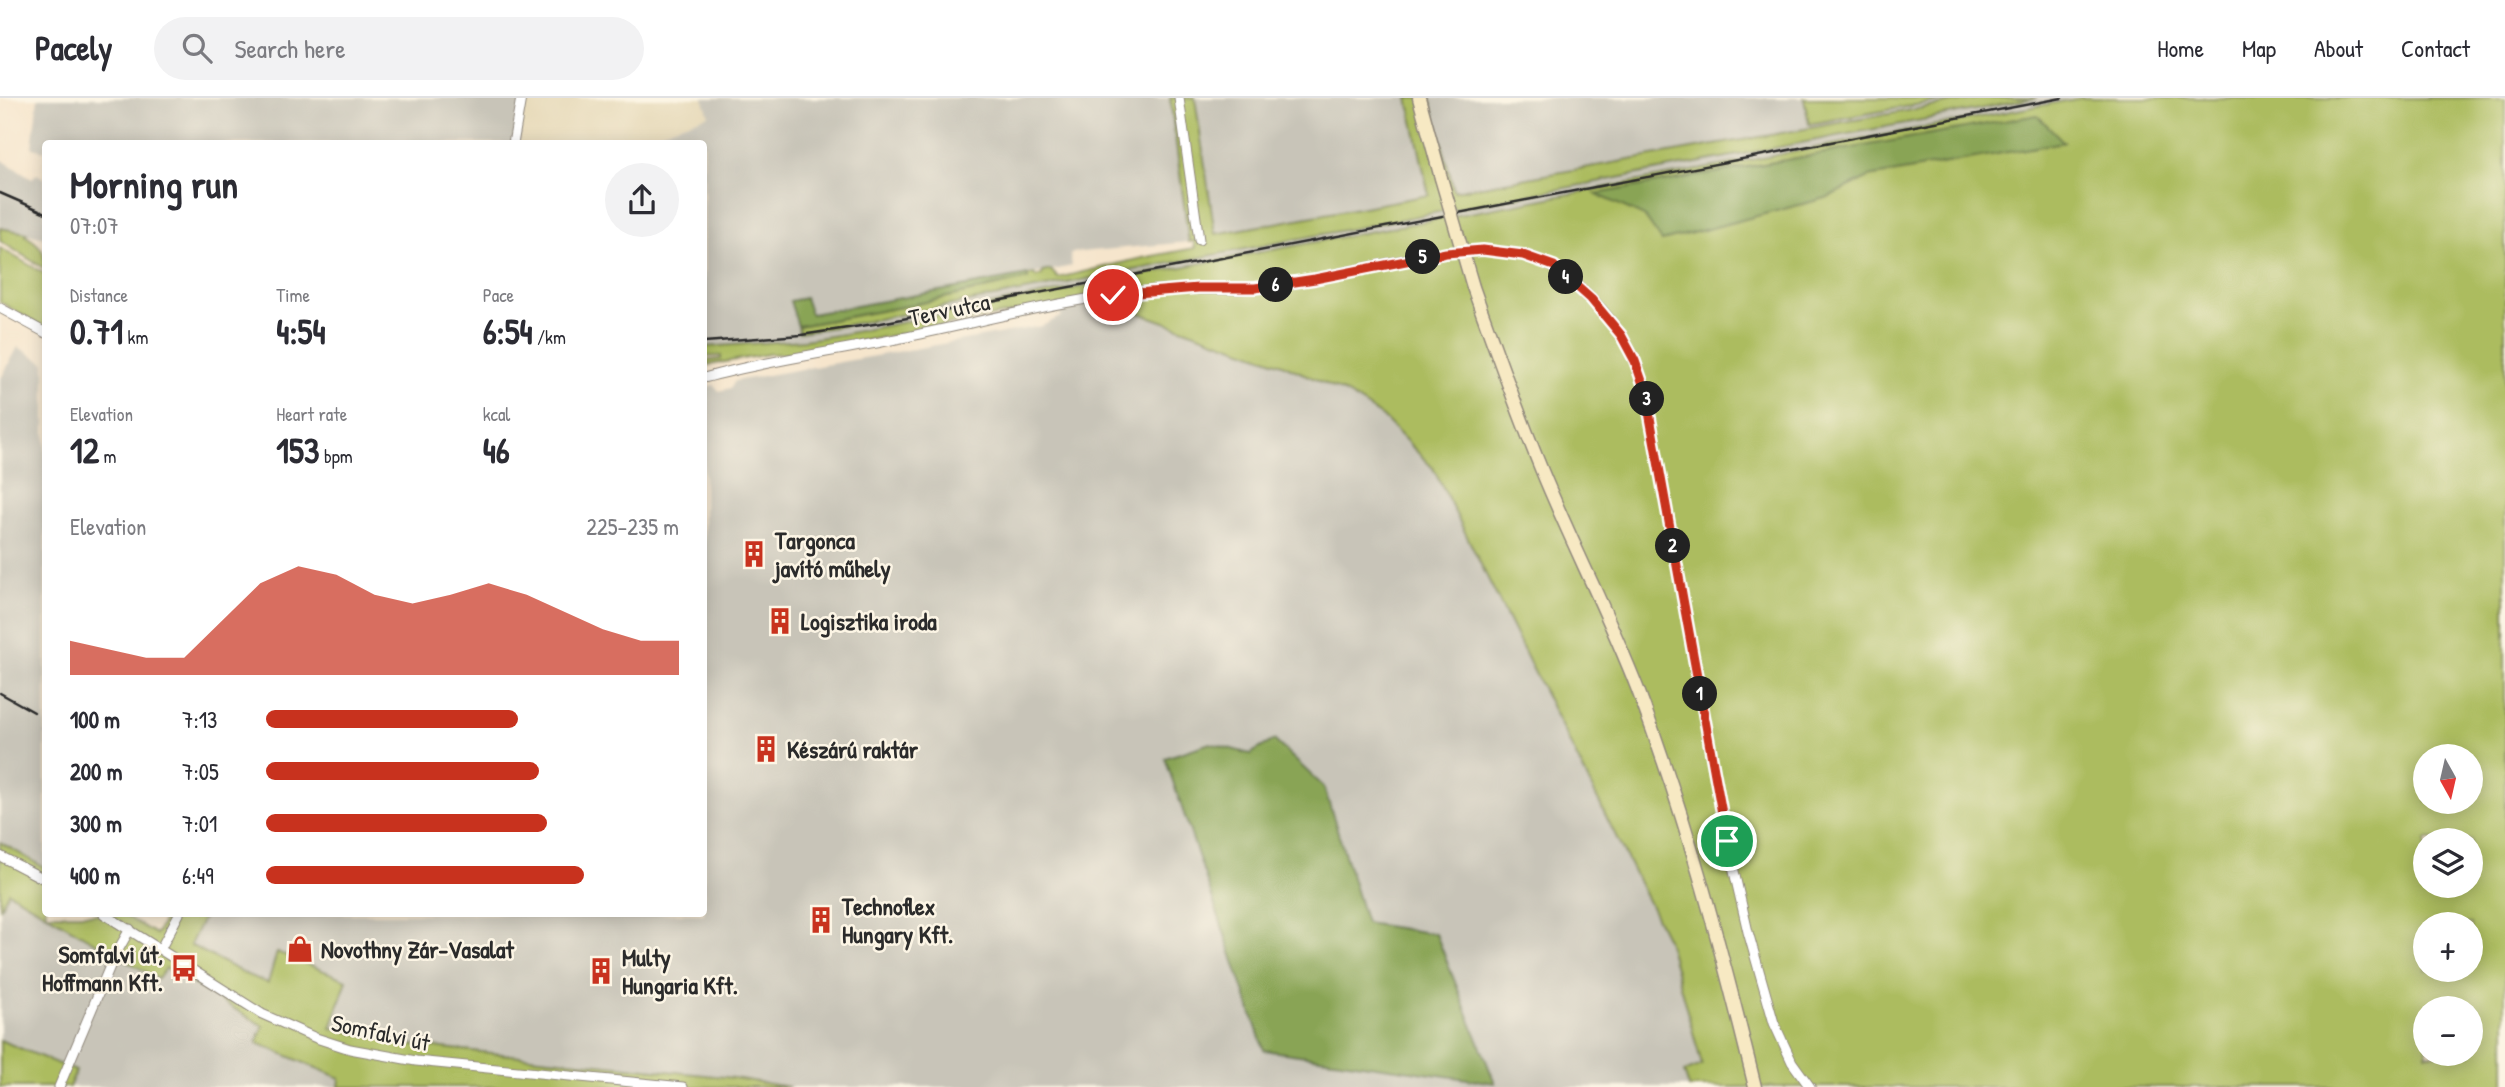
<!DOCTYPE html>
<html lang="en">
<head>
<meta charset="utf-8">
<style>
  :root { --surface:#fff; --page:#f2f2f3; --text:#2b2b33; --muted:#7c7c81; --line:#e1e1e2; --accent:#c8321e }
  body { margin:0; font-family:"Patrick Hand",sans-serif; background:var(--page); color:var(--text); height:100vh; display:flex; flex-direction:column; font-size:26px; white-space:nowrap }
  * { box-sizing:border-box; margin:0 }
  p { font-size:23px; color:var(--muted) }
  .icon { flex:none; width:38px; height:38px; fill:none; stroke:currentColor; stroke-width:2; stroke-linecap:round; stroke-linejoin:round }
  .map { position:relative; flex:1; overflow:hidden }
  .sheet { position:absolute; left:42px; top:42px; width:665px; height:777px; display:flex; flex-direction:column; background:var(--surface); border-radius:7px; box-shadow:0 4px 18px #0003 }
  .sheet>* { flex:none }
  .needle { width:46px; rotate:172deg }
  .fabs { position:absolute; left:2413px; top:646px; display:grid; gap:14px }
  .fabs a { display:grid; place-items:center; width:70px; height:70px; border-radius:50%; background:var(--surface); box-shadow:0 4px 18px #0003; font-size:35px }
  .pin { position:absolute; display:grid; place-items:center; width:60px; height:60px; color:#fff; margin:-30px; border:4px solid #fff; border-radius:50%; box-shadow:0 2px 7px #0007 }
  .km { position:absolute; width:35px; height:35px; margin:-18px; border-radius:50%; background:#222; color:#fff; font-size:19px; line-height:35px; text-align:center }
  .round { display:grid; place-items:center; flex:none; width:74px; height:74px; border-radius:37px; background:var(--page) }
  .head { display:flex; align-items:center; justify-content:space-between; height:119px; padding:0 28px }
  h1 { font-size:38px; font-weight:700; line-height:52px }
  .metrics { display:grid; grid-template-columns:repeat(3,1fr); gap:10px; height:119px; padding:7px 28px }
  .metrics div { display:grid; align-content:center }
  .metrics b { font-size:35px; font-weight:700 }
  .metrics small { font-size:19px; font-weight:400 }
  .metrics p { font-size:19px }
  .chart { height:196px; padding:14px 28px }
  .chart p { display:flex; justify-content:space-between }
  .chart svg { width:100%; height:126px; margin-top:7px; fill:var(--accent); opacity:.7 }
  ul { padding:0 28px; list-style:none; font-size:23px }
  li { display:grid; grid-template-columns:112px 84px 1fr; align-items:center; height:52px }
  li i { height:18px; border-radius:9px; background:var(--accent) }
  header { display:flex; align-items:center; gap:42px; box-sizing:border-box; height:98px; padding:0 35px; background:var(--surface); border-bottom:2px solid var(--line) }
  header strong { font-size:33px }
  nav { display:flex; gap:38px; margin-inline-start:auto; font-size:24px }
  .search { width:490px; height:63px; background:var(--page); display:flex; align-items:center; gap:18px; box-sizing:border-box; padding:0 24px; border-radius:38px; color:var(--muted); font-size:26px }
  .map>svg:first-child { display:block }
  .built { fill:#e7daba }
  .industrial { fill:#c8c4b8 }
  .green { fill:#acbc5e; stroke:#6c7444; stroke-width:2; fill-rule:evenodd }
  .forest { fill:#89a455; stroke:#5a6840; stroke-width:2 }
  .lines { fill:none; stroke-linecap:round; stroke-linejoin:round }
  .minor-casing { stroke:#90887c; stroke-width:11 }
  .secondary-casing { stroke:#90887c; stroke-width:15 }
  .minor { stroke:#fff; stroke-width:9 }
  .secondary { stroke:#f7e9c3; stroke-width:12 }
  .rail { stroke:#2b2b2b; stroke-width:2.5 }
  .secondary-bridge-casing { stroke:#90887c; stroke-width:15; stroke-linecap:butt }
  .secondary-bridge { stroke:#f7e9c3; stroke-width:12 }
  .route-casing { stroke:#fff; stroke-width:14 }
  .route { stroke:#c8321e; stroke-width:9 }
  .labels { text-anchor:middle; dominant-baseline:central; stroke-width:5; stroke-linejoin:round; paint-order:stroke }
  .street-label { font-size:24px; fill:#2b2b2b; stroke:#fcf5e5 }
  .poi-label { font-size:24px; font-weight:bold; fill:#2b2b2b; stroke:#fcf5e5; text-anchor:start }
</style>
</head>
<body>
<header>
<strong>Pacely</strong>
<div class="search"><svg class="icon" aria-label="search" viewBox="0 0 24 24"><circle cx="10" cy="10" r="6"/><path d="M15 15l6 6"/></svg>Search here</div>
<nav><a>Home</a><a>Map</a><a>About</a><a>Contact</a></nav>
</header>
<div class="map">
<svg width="2505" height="989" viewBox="0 0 2505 989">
  <rect width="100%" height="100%" fill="#fcf5e5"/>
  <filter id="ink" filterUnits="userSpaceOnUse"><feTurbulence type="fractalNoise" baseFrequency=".0143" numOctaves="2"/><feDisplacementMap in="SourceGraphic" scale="14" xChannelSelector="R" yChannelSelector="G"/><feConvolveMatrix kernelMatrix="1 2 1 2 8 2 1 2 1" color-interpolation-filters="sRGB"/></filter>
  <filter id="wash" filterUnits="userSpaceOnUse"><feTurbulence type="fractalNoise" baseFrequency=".00686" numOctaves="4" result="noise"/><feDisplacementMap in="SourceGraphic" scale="28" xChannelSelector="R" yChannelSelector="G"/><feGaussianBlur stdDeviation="1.57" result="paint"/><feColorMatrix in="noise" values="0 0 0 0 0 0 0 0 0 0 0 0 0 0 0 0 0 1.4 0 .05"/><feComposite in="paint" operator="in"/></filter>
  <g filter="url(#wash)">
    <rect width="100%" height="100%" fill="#f6e5cc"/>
    <polygon class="built" points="526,0 703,0 710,17 625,45 519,46"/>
    <g class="industrial">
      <polygon points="38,0 526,0 519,45 46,46 45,53 32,50"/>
      <polygon points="703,0 1170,0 1189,144 1070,155 1072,168 1000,183 811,216 804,200 790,204 800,234 2037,0 2081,0 1197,166 844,236 804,242 704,249 704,46 625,46 709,17"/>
      <polygon points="1195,0 1408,0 1429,97 1214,136"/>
      <polygon points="1430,0 1980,0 1454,93"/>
      <polygon points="0,61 32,80 37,76 45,81 45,140 0,130"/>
      <polygon points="1082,202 1131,212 1282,266 1346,295 1383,319 1433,370 1667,841 1702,968 1684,974 1689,989 789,989 734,980 503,957 373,941 330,930 347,882 277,854 268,885 247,877 190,847 205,816 704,816 704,290 714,287 719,293 731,290 735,283 1042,228 1062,218 1057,212"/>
      <polygon points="18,249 45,265 45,770 0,744 0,282"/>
      <polygon points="7,794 158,880 166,869 263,928 257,945 340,980 339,989 69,989 75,973 0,942 0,811"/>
    </g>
    <g class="green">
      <polygon points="1170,0 1195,0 1215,136 1429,97 1408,0 1430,0 1454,93 1980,0 2037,0 836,229 799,234 798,228 912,207 1028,181 1028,177 1034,176 1036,179 1042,177 1043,174 1051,172 1058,180 1142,160 1195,150 1194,143 1189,144"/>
      <polygon points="1804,0 1955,0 1809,26"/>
      <path d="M 2081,0 L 2505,0 L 2505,989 L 1689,989 L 1684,974 L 1702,967 L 1667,841 L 1433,370 L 1383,319 L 1346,295 L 1282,266 L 1131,212 L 1082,202 L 1057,212 L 1027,212 L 795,256 L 769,256 L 704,268 L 704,263 L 721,261 L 721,258 L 704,259 L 704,249 L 804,242 L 844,236 L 1197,166 ZM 2426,658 L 2471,658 L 2471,704 L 2426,704 ZM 2426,742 L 2471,742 L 2471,788 L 2426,788 ZM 2426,826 L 2471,826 L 2471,872 L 2426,872 ZM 2426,910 L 2471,910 L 2471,956 L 2426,956 Z"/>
      <path d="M 0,130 L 27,135 L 26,138 C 42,147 45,154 45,171 L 0,143 Z"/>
      <polygon points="0,150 45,176 45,230 0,204"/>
      <polygon points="0,744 45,770 46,816 122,816 156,836 167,816 205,816 190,847 247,877 268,885 277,854 347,882 331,930 404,946 734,980 789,989 339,989 340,980 257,945 263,928 166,870 158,881 8,794 0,811"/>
      <polygon points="0,942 76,973 69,989 0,989"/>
    </g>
    <g class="forest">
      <polygon points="2037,17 2064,44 1869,79 1826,100 1662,143 1644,118 1596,96"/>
      <polygon points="1028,177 1028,181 912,207 798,228 790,203 805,200 811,216"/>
      <polygon points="1274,642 1324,689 1366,825 1436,836 1495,985 1264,952 1165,660 1210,645 1250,656"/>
    </g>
  </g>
  <g filter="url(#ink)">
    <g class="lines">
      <defs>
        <g id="minor">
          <polyline points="1179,0 1199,142"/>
          <polyline points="513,46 521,0"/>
          <polyline points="0,210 46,235"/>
          <path d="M 704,280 C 768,262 835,254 901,240 C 980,224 1064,201 1145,193 C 1182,189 1219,193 1256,190 C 1340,183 1441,140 1522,157 C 1568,166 1616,221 1635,262 C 1639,272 1642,282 1645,292 L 1727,743 L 1748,834 L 1774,925 L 1792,964 L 1810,989"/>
          <polyline points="0,758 46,782"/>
          <polyline points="104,816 262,916 316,940 350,951 416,963 683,989"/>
          <polyline points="161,850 179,816"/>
          <polyline points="59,989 113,861 130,831"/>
        </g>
        <g id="secondary">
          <polyline points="1419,0 1441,80"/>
          <path d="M 1473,189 C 1495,251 1517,312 1542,373 C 1572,446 1609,517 1638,592 C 1687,722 1722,853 1755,989"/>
        </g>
      </defs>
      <use href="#minor" class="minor-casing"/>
      <use href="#secondary" class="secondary-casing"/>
      <use href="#minor" class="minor"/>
      <use href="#secondary" class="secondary"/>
      <g class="rail">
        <polyline points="0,95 46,115"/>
        <polyline points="704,244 801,237 881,225 2062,0"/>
        <polyline points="0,595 34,614"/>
      </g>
      <defs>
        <polyline id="secondary-bridge" points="1441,80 1473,189"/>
      </defs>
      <use href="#secondary-bridge" class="secondary-bridge-casing"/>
      <use href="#secondary-bridge" class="secondary-bridge"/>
    </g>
  </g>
  <g class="lines" filter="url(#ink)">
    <defs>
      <polyline id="route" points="1113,197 1198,190 1255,190 1315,181 1446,155 1483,152 1523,157 1554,168 1591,201 1621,237 1635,263 1645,292 1727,743"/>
    </defs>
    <use href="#route" class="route-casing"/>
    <use href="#route" class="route"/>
  </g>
  <defs>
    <symbol id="building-bare" viewBox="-9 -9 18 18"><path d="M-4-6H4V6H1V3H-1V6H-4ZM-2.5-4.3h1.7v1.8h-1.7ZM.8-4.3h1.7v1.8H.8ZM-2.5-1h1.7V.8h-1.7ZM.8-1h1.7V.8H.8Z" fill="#c8321e" stroke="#fcf5e5" stroke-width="2.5" paint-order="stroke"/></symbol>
    <symbol id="shop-bare" viewBox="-9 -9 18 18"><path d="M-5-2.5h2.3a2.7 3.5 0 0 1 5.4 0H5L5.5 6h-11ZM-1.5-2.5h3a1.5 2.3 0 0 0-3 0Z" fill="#c8321e" stroke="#fcf5e5" stroke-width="2.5" paint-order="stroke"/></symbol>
    <symbol id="bus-bare" viewBox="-9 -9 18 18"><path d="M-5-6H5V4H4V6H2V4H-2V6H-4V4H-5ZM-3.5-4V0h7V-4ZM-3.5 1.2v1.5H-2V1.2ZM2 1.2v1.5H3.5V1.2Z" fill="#c8321e" stroke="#fcf5e5" stroke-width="2.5" paint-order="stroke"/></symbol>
  </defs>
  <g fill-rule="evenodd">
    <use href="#building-bare" x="735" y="437" width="38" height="38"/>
    <use href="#building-bare" x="761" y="504" width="38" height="38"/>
    <use href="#building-bare" x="747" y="632" width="38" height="38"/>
    <use href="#building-bare" x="802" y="803" width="38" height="38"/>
    <use href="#shop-bare" x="281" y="832" width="38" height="38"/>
    <use href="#bus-bare" x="165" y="851" width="38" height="38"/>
    <use href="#building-bare" x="582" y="854" width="38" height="38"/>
  </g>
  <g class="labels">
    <g class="street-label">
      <text transform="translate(949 211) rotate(-12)">Terv utca</text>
      <text transform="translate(381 934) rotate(12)">Somfalvi út</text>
    </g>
    <g class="poi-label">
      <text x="775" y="442">Targonca<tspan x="775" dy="28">javító műhely</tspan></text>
      <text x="801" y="523">Logisztika iroda</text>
      <text x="787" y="651">Készárú raktár</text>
      <text x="842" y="808">Technoflex<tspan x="842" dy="28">Hungary Kft.</tspan></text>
      <text x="321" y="851">Novothny Zár-Vasalat</text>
      <text x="163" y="856" text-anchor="end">Somfalvi út,<tspan x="163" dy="28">Hoffmann Kft.</tspan></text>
      <text x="622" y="859">Multy<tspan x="622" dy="28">Hungaria Kft.</tspan></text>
    </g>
  </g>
</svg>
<div class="fabs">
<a><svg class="needle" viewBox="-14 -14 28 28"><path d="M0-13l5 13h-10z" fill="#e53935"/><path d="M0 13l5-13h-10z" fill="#7c7c81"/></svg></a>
<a><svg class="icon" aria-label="layers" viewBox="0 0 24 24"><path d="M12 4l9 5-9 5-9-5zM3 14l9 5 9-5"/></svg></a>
<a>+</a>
<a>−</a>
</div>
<div class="pin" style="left:1727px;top:743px;background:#1e9e55"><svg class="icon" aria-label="arrive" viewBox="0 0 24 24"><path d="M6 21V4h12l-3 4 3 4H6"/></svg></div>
<div class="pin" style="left:1113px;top:197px;background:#d93025"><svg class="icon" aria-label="check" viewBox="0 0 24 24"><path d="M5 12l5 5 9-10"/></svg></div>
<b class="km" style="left:1700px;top:596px">1</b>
<b class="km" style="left:1673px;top:448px">2</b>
<b class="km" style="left:1647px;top:301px">3</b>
<b class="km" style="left:1566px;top:179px">4</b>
<b class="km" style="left:1423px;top:159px">5</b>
<b class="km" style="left:1276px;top:187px">6</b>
<section class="sheet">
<div class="head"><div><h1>Morning run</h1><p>07:07</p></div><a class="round"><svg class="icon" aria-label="share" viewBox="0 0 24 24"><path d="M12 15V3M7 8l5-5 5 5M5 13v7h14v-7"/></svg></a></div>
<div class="metrics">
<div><p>Distance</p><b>0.71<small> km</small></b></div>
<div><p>Time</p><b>4:54</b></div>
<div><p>Pace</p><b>6:54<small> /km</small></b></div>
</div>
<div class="metrics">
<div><p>Elevation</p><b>12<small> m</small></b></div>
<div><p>Heart rate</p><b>153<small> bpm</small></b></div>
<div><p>kcal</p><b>46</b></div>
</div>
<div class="chart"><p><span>Elevation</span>225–235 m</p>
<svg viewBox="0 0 160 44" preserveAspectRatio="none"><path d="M0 44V32L10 35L20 38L30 38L40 25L50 12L60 6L70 9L80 16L90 19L100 16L110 12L120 16L130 22L140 28L150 32L160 32V44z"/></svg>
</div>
<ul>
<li><b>100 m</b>7:13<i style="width:61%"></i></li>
<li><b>200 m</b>7:05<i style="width:66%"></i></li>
<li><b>300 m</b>7:01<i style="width:68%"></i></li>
<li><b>400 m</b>6:49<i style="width:77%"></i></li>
</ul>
</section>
</div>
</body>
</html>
